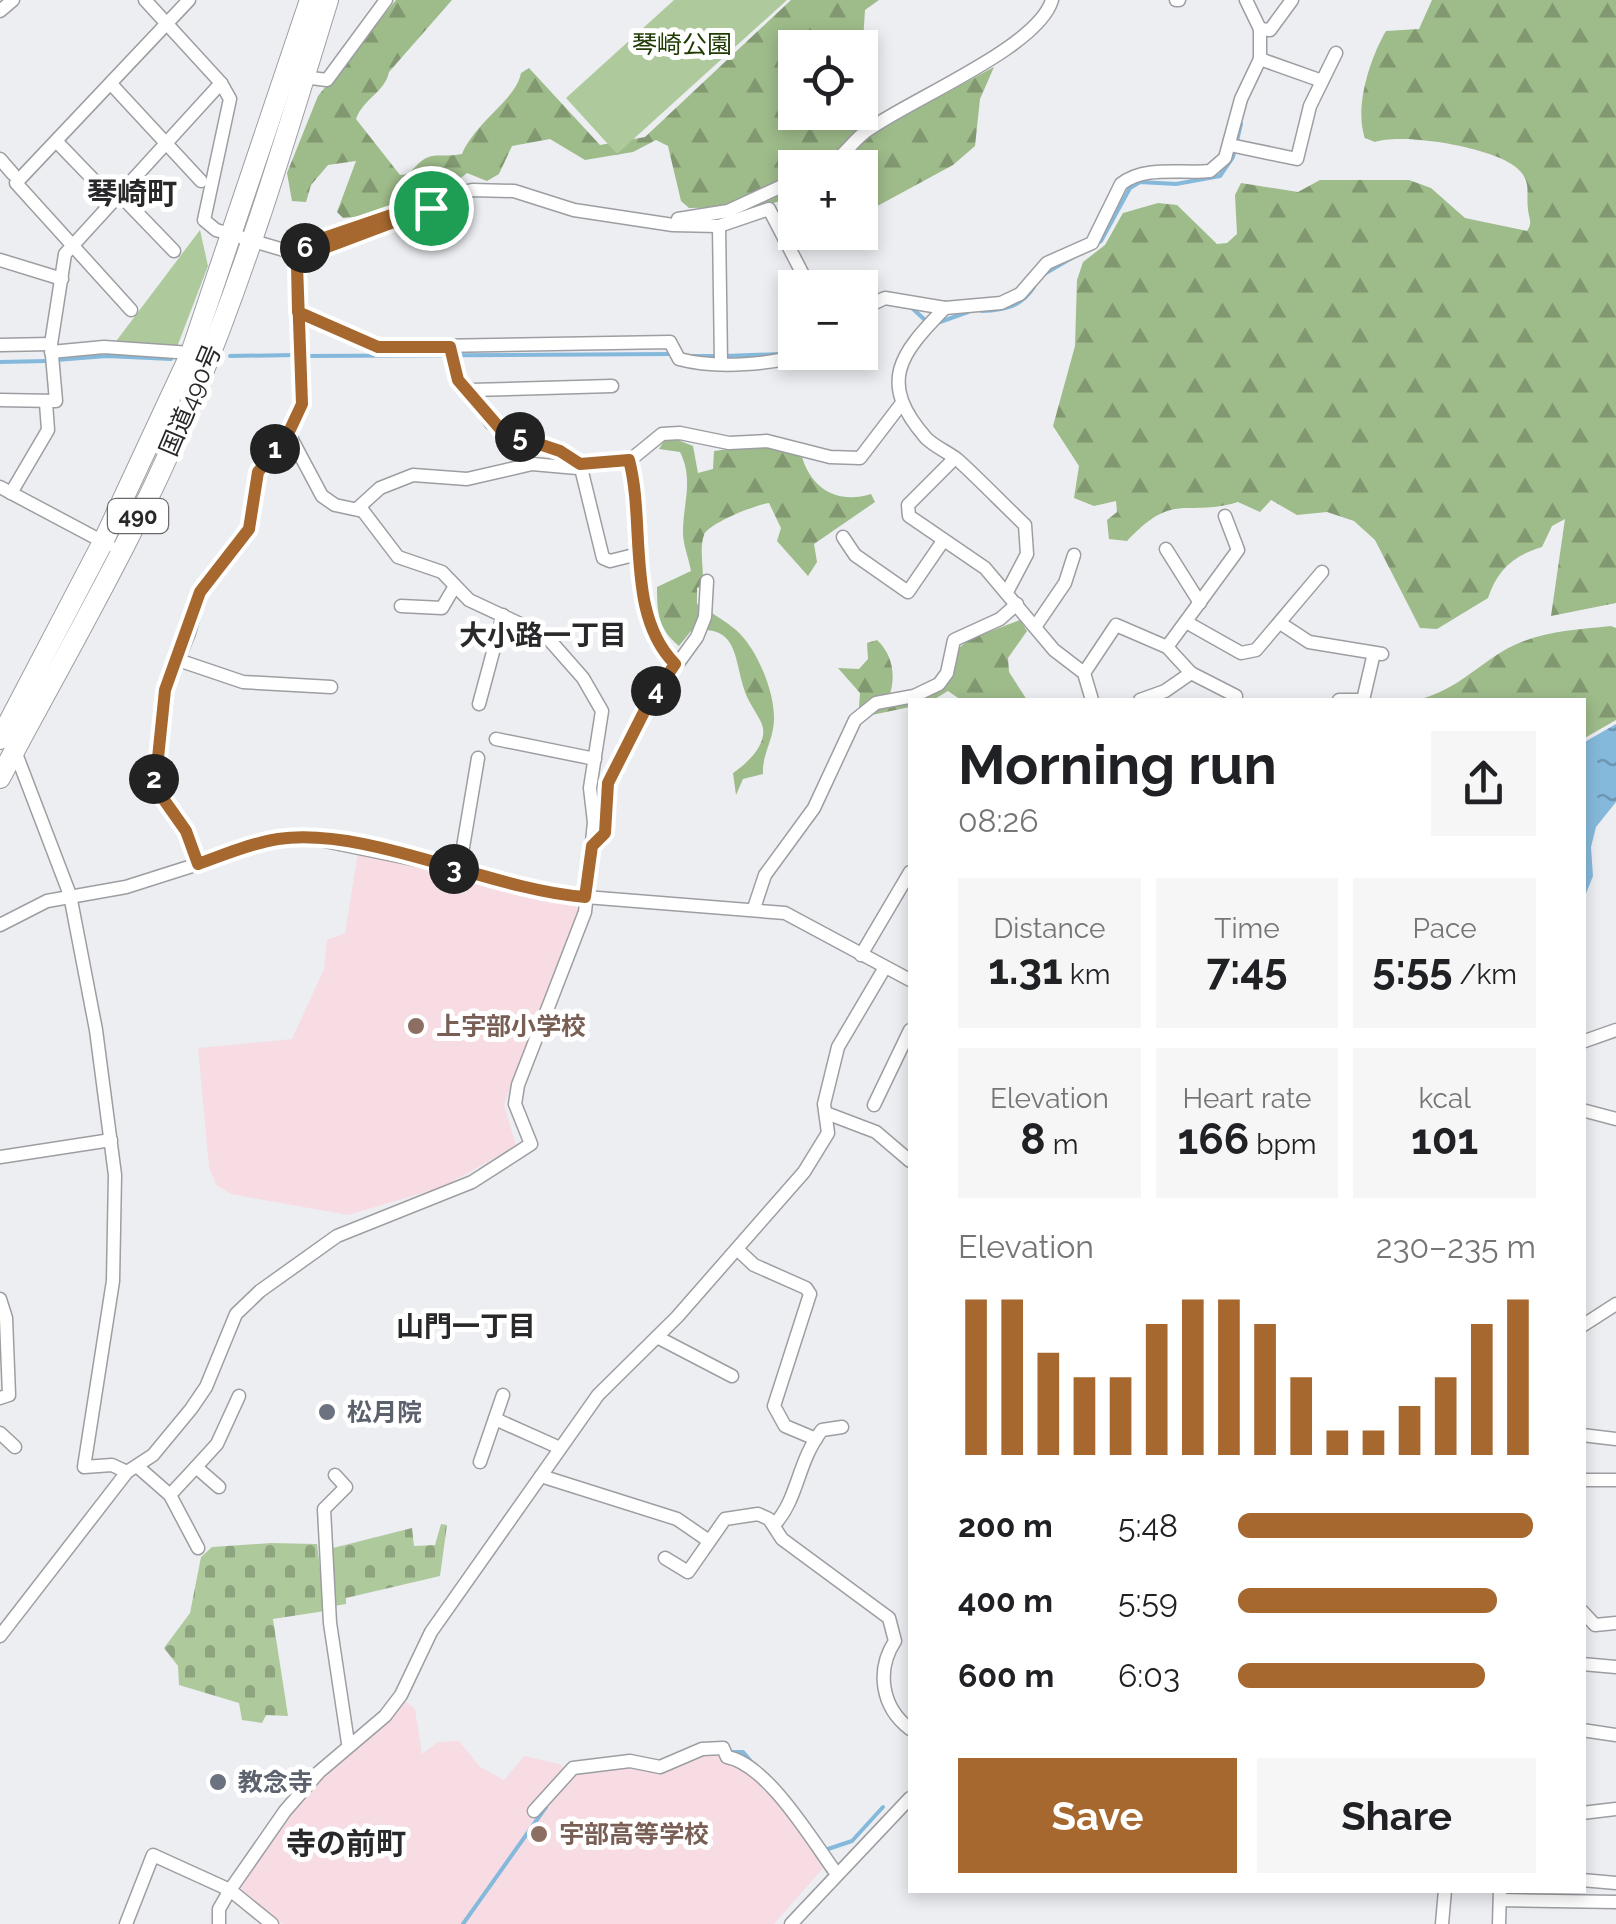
<!DOCTYPE html>
<html lang="en">
<head>
<meta charset="utf-8">
<style>
  :root { --surface:#fff; --page:#f6f6f6; --text:#202124; --muted:#757577; --accent:#a6682f }
  body { margin:0; font-family:Raleway,"Noto Sans JP",sans-serif; background:var(--page); color:var(--text); height:100vh; display:flex; flex-direction:column; font-size:38px; white-space:nowrap }
  * { box-sizing:border-box; margin:0 }
  p { font-size:32px; color:var(--muted) }
  .icon { flex:none; width:55px; height:55px; fill:none; stroke:currentColor; stroke-width:2; stroke-linecap:round; stroke-linejoin:round }
  .map { position:relative; flex:1; overflow:hidden }
  .drawer { position:absolute; left:908px; top:698px; width:678px; height:1195px; display:flex; flex-direction:column; background:var(--surface); border-radius:0px; box-shadow:0 5px 15px #0003 }
  .drawer>* { flex:none }
  .controls { position:absolute; left:778px; top:30px; display:grid; gap:20px }
  .controls a { display:grid; place-items:center; width:100px; height:100px; border-radius:0px; background:var(--surface); box-shadow:0 5px 15px #0003; font-size:50px }
  .pin { position:absolute; display:grid; place-items:center; width:85px; height:85px; color:#fff; margin:-42px; border:5px solid #fff; border-radius:50%; box-shadow:0 2px 10px #0007 }
  .km { position:absolute; width:50px; height:50px; margin:-25px; border-radius:50%; background:#222; color:#fff; font-size:28px; line-height:50px; text-align:center }
  .round { display:grid; place-items:center; flex:none; width:105px; height:105px; border-radius:0px; background:var(--page) }
  .headline { display:flex; align-items:center; justify-content:space-between; height:170px; padding:0 50px }
  h1 { font-size:55px; font-weight:700; line-height:75px }
  .stats { display:grid; grid-template-columns:repeat(3,1fr); gap:15px; height:170px; padding:10px 50px }
  .stats div { display:grid; align-content:center; border-radius:0px; background:var(--page); text-align:center }
  .stats b { font-size:42px; font-weight:700 }
  .stats small { font-size:28px; font-weight:400 }
  .stats p { font-size:28px }
  .chart { height:280px; padding:20px 50px }
  .chart p { display:flex; justify-content:space-between }
  .chart svg { width:100%; height:180px; margin-top:10px; stroke:var(--accent); stroke-width:6 }
  .button { display:flex; gap:20px; margin-top:auto; padding:20px 50px }
  .button a { flex:1; height:115px; border-radius:0px; background:var(--accent); color:#fff; font-size:40px; font-weight:700; line-height:115px; text-align:center }
  .button a+a { background:var(--page); color:var(--text) }
  ul { padding:0 50px; list-style:none; font-size:32px }
  li { display:grid; grid-template-columns:160px 120px 1fr; align-items:center; height:75px }
  li i { height:25px; border-radius:12px; background:var(--accent) }
  .map>svg:first-child { display:block }
  .education { fill:#f7dde3 }
  .forest { fill:url(#forest-firs) }
  .cemetery { fill:url(#cemetery-stones) }
  .park { fill:#aeca9c }
  .water { fill:url(#water-ripples) }
  .lines { fill:none; stroke-linecap:round; stroke-linejoin:round }
  .stream { stroke:#85b9dc; stroke-width:4 }
  .minor-casing { stroke:#9c9ea2; stroke-width:15 }
  .highway-casing { stroke:#9c9ea2; stroke-width:22 }
  .minor { stroke:#fff; stroke-width:12 }
  .highway { stroke:#fff; stroke-width:20 }
  .route-casing { stroke:#fff; stroke-width:20 }
  .route { stroke:#a6682f; stroke-width:12 }
  .education-dot { fill:#8d6e63; stroke:#fff; stroke-width:4 }
  .worship-dot { fill:#6b7280; stroke:#fff; stroke-width:4 }
  .labels { text-anchor:middle; dominant-baseline:central; stroke-width:10; stroke-linejoin:round; paint-order:stroke }
  .shield { fill:#fff; stroke:#69696b; stroke-width:2.5 }
  .shield-label { font-size:22px; font-weight:bold; fill:#29292b }
  .park-label { font-size:25px; fill:#203b06; stroke:#fff }
  .street-label { font-size:25px; fill:#29292b; stroke:#fff }
  .education-label { font-size:25px; font-weight:bold; fill:#785e54; stroke:#fff; text-anchor:start }
  .worship-label { font-size:25px; font-weight:bold; fill:#5b616d; stroke:#fff; text-anchor:start }
  .neighbourhood-label { font-size:28px; font-weight:bold; fill:#29292b; stroke:#fff }
  .quarter-label { font-size:30px; font-weight:bold; fill:#29292b; stroke:#fff }
</style>
</head>
<body>
<div class="map">
<svg width="1616" height="1924" viewBox="0 0 1616 1924">
  <defs>
    <pattern id="forest-firs" width="22" height="20" patternUnits="userSpaceOnUse" patternTransform="scale(2.5)"><rect width="22" height="20" fill="#9ebb8a"/><path d="M5 1l3.5 6h-7zM16 11l3.5 6h-7z" fill="#819871"/></pattern>
    <pattern id="cemetery-stones" width="16" height="16" patternUnits="userSpaceOnUse" patternTransform="scale(2.5)"><rect width="16" height="16" fill="#aeca9c"/><path d="M2 7V4a2 2 0 0 1 4 0v3zM10 15v-3a2 2 0 0 1 4 0v3z" fill="#8ea47f"/></pattern>
    <pattern id="water-ripples" width="26" height="14" patternUnits="userSpaceOnUse" patternTransform="scale(2.5)"><rect width="26" height="14" fill="#85b9dc"/><path d="M2 4q2-2 4 0t4 0M15 11q2-2 4 0t4 0" fill="none" stroke="#6d96b3"/></pattern>
  </defs>
  <rect width="100%" height="100%" fill="#eceef2"/>
  <g class="education">
    <polygon points="358,852 540,899 574,902 578,910 504,1104 516,1146 443,1187 348,1215 231,1194 216,1185 209,1167 198,1048 292,1039 324,969 327,940 345,933"/>
    <polygon points="403,1699 415,1709 422,1754 438,1742 459,1741 480,1767 504,1780 524,1756 560,1764 571,1773 637,1765 664,1768 719,1751 724,1763 742,1762 764,1791 781,1801 825,1866 774,1924 283,1924 242,1892 240,1883 246,1873 319,1777"/>
  </g>
  <g class="forest">
    <path d="M 396,0 L 452,0 L 389,72 C 385,92 363,99 356,119 L 400,175 L 409,174 C 431,147 434,159 462,154 C 476,121 516,100 521,73 L 529,68 L 600,145 L 645,137 L 791,0 L 879,0 L 865,10 L 862,57 L 871,80 L 860,96 L 860,48 L 795,48 L 795,112 L 857,113 L 857,117 L 881,128 L 994,67 L 980,99 L 975,146 L 953,165 L 870,210 L 860,210 L 860,168 L 795,168 L 795,197 L 758,207 L 689,208 L 681,201 L 668,146 L 656,140 L 633,152 L 585,160 L 550,139 L 512,146 L 499,174 L 487,181 L 467,173 C 435,201 385,215 343,218 L 337,212 L 356,161 L 328,165 L 311,185 L 306,202 L 292,201 L 287,173 L 318,96 Z"/>
    <path d="M 1432,0 L 1616,0 L 1616,603 L 1551,616 L 1565,519 L 1552,526 L 1542,547 C 1514,555 1497,570 1488,598 L 1437,629 L 1420,628 L 1375,540 L 1354,521 L 1327,512 L 1297,515 L 1271,500 L 1260,512 L 1238,502 C 1183,518 1175,490 1127,541 L 1109,539 L 1107,520 L 1117,512 L 1116,501 L 1094,506 L 1074,498 L 1079,466 L 1053,426 L 1075,346 L 1077,280 L 1083,262 L 1105,245 L 1123,213 L 1158,203 L 1177,205 L 1217,244 L 1227,243 L 1237,234 L 1235,195 L 1241,183 L 1298,192 L 1320,180 L 1409,180 L 1431,188 L 1465,218 L 1527,231 C 1533,222 1529,220 1528,209 C 1526,195 1531,184 1521,172 C 1503,148 1402,132 1375,142 L 1365,138 C 1354,108 1370,58 1386,31 L 1419,29 Z"/>
    <path d="M 678,440 L 693,446 L 698,473 L 713,469 L 714,451 L 760,445 L 802,457 C 812,490 838,504 871,494 L 875,502 L 814,544 L 817,562 L 808,576 L 777,541 L 781,528 L 769,503 C 757,504 707,524 704,535 C 699,548 704,571 703,585 L 697,588 L 697,604 C 710,612 724,620 736,630 C 758,649 779,700 773,729 C 770,746 762,757 763,774 L 743,779 L 736,795 L 733,773 C 746,764 766,747 763,728 C 761,718 749,704 745,692 C 733,657 739,624 691,631 L 679,646 C 658,629 657,612 657,587 L 691,571 C 689,559 683,545 683,532 C 683,503 694,480 680,452 L 659,449 L 664,441 Z"/>
    <path d="M 1020,620 L 1027,631 L 1008,658 L 1009,672 L 1027,700 L 961,700 L 948,691 L 933,700 L 910,700 L 910,707 L 867,716 L 859,707 L 860,693 L 838,668 L 859,669 L 868,659 L 867,643 L 877,640 C 892,654 896,674 890,694 L 904,701 L 933,695 L 945,685 L 958,649 L 968,640 Z"/>
    <path d="M 1611,626 L 1616,628 L 1616,720 L 1583,739 L 1582,700 L 1414,700 C 1451,694 1473,669 1503,651 C 1538,631 1572,630 1611,626 Z"/>
  </g>
  <g class="cemetery">
    <polygon points="441,1524 447,1525 440,1576 346,1598 346,1604 334,1606 333,1548 412,1528 414,1546 435,1545"/>
    <polygon points="271,1543 317,1544 325,1611 273,1619 288,1716 266,1715 262,1723 242,1720 239,1703 179,1685 178,1666 164,1648 190,1613 201,1557 212,1547"/>
  </g>
  <g class="park">
    <polygon points="674,0 787,0 617,154 566,98"/>
    <polygon points="200,230 208,266 177,347 114,344"/>
  </g>
  <polygon class="water" points="1616,724 1616,802 1596,827 1591,847 1593,876 1583,901 1583,743"/>
  <g class="lines">
    <g class="stream">
      <polyline points="1046,273 1101,241 1130,188 1140,182 1176,184 1220,176 1233,157 1241,124"/>
      <polyline points="883,293 901,297"/>
      <polyline points="911,307 926,321"/>
      <path d="M 982,311 C 1005,310 1021,307 1034,287"/>
      <polyline points="940,322 968,312"/>
      <polyline points="230,356 296,355"/>
      <polyline points="306,356 671,354"/>
      <polyline points="691,356 716,356"/>
      <polyline points="726,356 781,354"/>
      <polyline points="56,360 107,356 171,359"/>
      <polyline points="0,362 47,361"/>
      <polyline points="728,1752 743,1752 756,1767"/>
      <polyline points="825,1850 852,1841 883,1807"/>
      <polyline points="463,1924 546,1807"/>
    </g>
    <defs>
      <g id="minor">
        <polyline points="145,0 221,83 230,99 204,220 216,230 294,253"/>
        <polyline points="1176,0 1179,0"/>
        <polyline points="0,11 13,0"/>
        <polyline points="1260,29 1270,30 1292,0"/>
        <polyline points="1260,59 1322,81"/>
        <polyline points="303,77 327,80 386,0"/>
        <polyline points="112,85 201,181"/>
        <polyline points="57,142 113,200"/>
        <polyline points="1230,145 1297,159 1310,106 1336,53"/>
        <polyline points="0,159 13,174"/>
        <path d="M 825,168 C 841,160 851,143 865,132 C 908,100 1038,48 1052,0"/>
        <polyline points="119,194 174,251"/>
        <polyline points="678,219 728,211 795,180"/>
        <polyline points="719,226 721,362"/>
        <polyline points="336,243 397,220"/>
        <polyline points="289,251 422,201 472,190 514,191 574,210 673,225 719,226 769,209 810,288"/>
        <polyline points="0,260 62,279"/>
        <path d="M 945,308 C 900,354 877,382 926,438 C 935,447 948,452 958,460 C 981,481 1003,504 1025,525 L 1027,554 L 1007,592"/>
        <polyline points="131,310 16,183 189,0"/>
        <path d="M 860,310 L 885,298 L 945,308 L 1001,303 L 1020,294 L 1047,263 L 1092,243 L 1121,184 C 1145,165 1181,174 1210,171 L 1225,158 L 1241,99 L 1260,59 L 1260,29 L 1246,0"/>
        <path d="M 298,312 L 378,347 L 670,342 L 679,359 C 716,369 774,365 810,352"/>
        <polyline points="0,345 51,344"/>
        <polyline points="450,347 458,379 471,390 491,423 580,464 603,558 610,561 638,554"/>
        <polyline points="51,352 104,347 191,353"/>
        <polyline points="471,390 612,386"/>
        <polyline points="0,400 56,401 51,344 65,254 221,83"/>
        <polyline points="955,458 908,505 909,516 985,568 1054,650 1084,673 1092,700"/>
        <polyline points="629,461 662,434 680,433 729,443 767,441 830,457 860,458 902,403"/>
        <path d="M 580,464 L 629,461 C 646,523 625,614 675,664"/>
        <polyline points="0,487 109,545"/>
        <polyline points="11,493 48,430 46,403"/>
        <polyline points="358,508 380,488 413,475 467,479 532,464 577,468"/>
        <polyline points="843,537 855,555 908,592 943,541"/>
        <polyline points="1166,549 1200,603"/>
        <polyline points="401,606 442,608 455,586"/>
        <polyline points="1186,622 1241,653 1256,650 1322,572"/>
        <polyline points="1280,623 1309,642 1382,654"/>
        <polyline points="1035,627 1065,583 1074,555"/>
        <polyline points="1167,647 1238,550 1225,516"/>
        <polyline points="178,660 243,682 331,687"/>
        <polyline points="1084,673 1116,625 1167,647 1191,673 1236,696 1234,700"/>
        <polyline points="1140,700 1165,691 1191,673"/>
        <polyline points="1339,700 1363,700 1374,653"/>
        <polyline points="479,704 503,615"/>
        <polyline points="496,739 595,759"/>
        <polyline points="15,751 70,895 96,1030 115,1175 113,1281 84,1467 112,1465 127,1472"/>
        <polyline points="592,846 605,833 608,783 647,706 697,637 705,617 707,581"/>
        <polyline points="198,864 186,831 155,787 165,690 189,633 200,592 249,529 258,472 289,434 302,404 297,265 289,251"/>
        <polyline points="459,871 478,758"/>
        <polyline points="754,908 765,875 814,808 855,720 876,703 914,696 939,684 947,673 954,640 1000,619 1017,604"/>
        <polyline points="0,925 47,901 126,887 277,839 315,839 442,865 548,894 785,913 910,980"/>
        <polyline points="861,955 910,872"/>
        <polyline points="1582,1042 1616,1030"/>
        <polyline points="874,1105 910,1030"/>
        <polyline points="1582,1110 1616,1119"/>
        <polyline points="826,1113 876,1132 910,1161"/>
        <polyline points="0,1157 111,1140"/>
        <polyline points="738,1250 754,1265 806,1288 810,1294 774,1406 785,1426 816,1439"/>
        <polyline points="0,1299 6,1318 9,1395 0,1398"/>
        <polyline points="1582,1326 1616,1304"/>
        <polyline points="657,1337 732,1376"/>
        <polyline points="495,1419 560,1448"/>
        <polyline points="0,1433 15,1447"/>
        <polyline points="1582,1435 1616,1439"/>
        <polyline points="480,1462 503,1395"/>
        <polyline points="138,1467 170,1495 198,1548"/>
        <polyline points="196,1467 217,1444 239,1396"/>
        <polyline points="335,1475 346,1487 324,1509 330,1623 348,1743"/>
        <polyline points="541,1476 677,1519 709,1541"/>
        <polyline points="1582,1480 1616,1480"/>
        <polyline points="170,1495 196,1467 219,1487"/>
        <path d="M 775,1524 C 799,1497 797,1462 822,1430 L 842,1427"/>
        <path d="M 665,1558 L 688,1572 L 725,1519 L 758,1514 L 769,1519 L 782,1539 L 889,1618 L 895,1641 C 876,1670 881,1707 910,1729"/>
        <polyline points="1582,1611 1595,1625 1616,1623"/>
        <polyline points="0,1636 127,1472 153,1455 191,1409 206,1387 236,1314 260,1291 337,1236 472,1182 531,1144 515,1104 518,1085 585,912 594,822 590,788 602,711 583,678 546,636 469,600 442,572 398,557 363,511 335,505 322,496 289,434"/>
        <polyline points="1582,1664 1616,1667"/>
        <polyline points="1582,1730 1616,1735"/>
        <path d="M 534,1811 L 573,1768 L 630,1761 L 660,1767 L 702,1749 L 723,1748 L 727,1757 C 767,1764 812,1840 836,1873"/>
        <polyline points="1582,1813 1616,1809"/>
        <polyline points="1582,1880 1616,1883"/>
        <polyline points="1500,1900 1616,1902"/>
        <polyline points="126,1924 153,1855 230,1890 272,1924"/>
        <polyline points="219,1924 219,1909 230,1890 285,1811 319,1772 385,1716 401,1695 431,1632 598,1395 677,1317 804,1172 828,1133 824,1104 838,1047 884,969"/>
        <polyline points="791,1924 910,1798"/>
        <polyline points="1442,1924 1445,1890"/>
        <polyline points="1499,1924 1500,1890"/>
      </g>
      <g id="highway">
        <polyline points="0,739 103,542 191,353 310,0"/>
        <path d="M 0,778 C 66,653 140,529 193,397 C 247,268 287,133 328,0"/>
      </g>
    </defs>
    <use href="#minor" class="minor-casing"/>
    <use href="#highway" class="highway-casing"/>
    <use href="#minor" class="minor"/>
    <use href="#highway" class="highway"/>
  </g>
  <g class="lines">
    <defs>
      <path id="route" d="M 431,208 L 306,255 L 289,250 L 297,265 L 302,404 L 288,434 L 258,472 L 249,529 L 200,592 L 165,690 L 155,787 L 186,831 L 198,864 C 224,855 251,843 278,839 C 368,826 490,890 585,897 L 592,846 L 605,833 L 608,783 L 647,706 L 675,664 C 625,614 646,523 629,460 L 580,464 L 560,451 L 503,432 L 458,380 L 450,347 L 378,347 L 298,312 L 297,265 L 289,250 L 456,193 L 431,208"/>
    </defs>
    <use href="#route" class="route-casing"/>
    <use href="#route" class="route"/>
  </g>
  <g class="education-dot">
    <circle cx="416" cy="1026" r="10"/>
    <circle cx="539" cy="1834" r="10"/>
  </g>
  <g class="worship-dot">
    <circle cx="327" cy="1412" r="10"/>
    <circle cx="218" cy="1782" r="10"/>
  </g>
  <g class="labels">
    <rect class="shield" x="108" y="499" width="60" height="34" rx="8"/>
    <g class="shield-label">
      <text x="138" y="516">490</text>
    </g>
    <g class="park-label">
      <text x="682" y="44">琴崎公園</text>
    </g>
    <g class="street-label">
      <text transform="translate(190 400) rotate(-67)">国道490号</text>
    </g>
    <g class="education-label">
      <text x="436" y="1026">上宇部小学校</text>
      <text x="559" y="1834">宇部高等学校</text>
    </g>
    <g class="worship-label">
      <text x="347" y="1412">松月院</text>
      <text x="238" y="1782">教念寺</text>
    </g>
    <g class="neighbourhood-label">
      <text x="543" y="635">大小路一丁目</text>
      <text x="466" y="1326">山門一丁目</text>
    </g>
    <g class="quarter-label">
      <text x="132" y="193">琴崎町</text>
      <text x="346" y="1843">寺の前町</text>
    </g>
  </g>
</svg>
<div class="controls">
<a><svg class="icon" aria-label="locate" viewBox="0 0 24 24"><circle cx="12" cy="12" r="6"/><path d="M12 2v4M12 18v4M2 12h4M18 12h4"/></svg></a>
<a>+</a>
<a>−</a>
</div>
<div class="pin" style="left:431px;top:208px;background:#1e9e55"><svg class="icon" aria-label="arrive" viewBox="0 0 24 24"><path d="M6 21V4h12l-3 4 3 4H6"/></svg></div>
<b class="km" style="left:275px;top:449px">1</b>
<b class="km" style="left:154px;top:779px">2</b>
<b class="km" style="left:454px;top:869px">3</b>
<b class="km" style="left:656px;top:691px">4</b>
<b class="km" style="left:520px;top:437px">5</b>
<b class="km" style="left:305px;top:248px">6</b>
<section class="drawer">
<div class="headline"><div><h1>Morning run</h1><p>08:26</p></div><a class="round"><svg class="icon" aria-label="share" viewBox="0 0 24 24"><path d="M12 15V3M7 8l5-5 5 5M5 13v7h14v-7"/></svg></a></div>
<div class="stats">
<div><p>Distance</p><b>1.31<small> km</small></b></div>
<div><p>Time</p><b>7:45</b></div>
<div><p>Pace</p><b>5:55<small> /km</small></b></div>
</div>
<div class="stats">
<div><p>Elevation</p><b>8<small> m</small></b></div>
<div><p>Heart rate</p><b>166<small> bpm</small></b></div>
<div><p>kcal</p><b>101</b></div>
</div>
<div class="chart"><p><span>Elevation</span>230–235 m</p>
<svg viewBox="0 0 160 44" preserveAspectRatio="none"><path d="M5 44V6M15 44V6M25 44V19M35 44V25M45 44V25M55 44V12M65 44V6M75 44V6M85 44V12M95 44V25M105 44V38M115 44V38M125 44V32M135 44V25M145 44V12M155 44V6"/></svg>
</div>
<ul>
<li><b>200 m</b>5:48<i style="width:99%"></i></li>
<li><b>400 m</b>5:59<i style="width:87%"></i></li>
<li><b>600 m</b>6:03<i style="width:83%"></i></li>
</ul>
<div class="button"><a>Save</a><a>Share</a></div>
</section>
</div>
</body>
</html>
